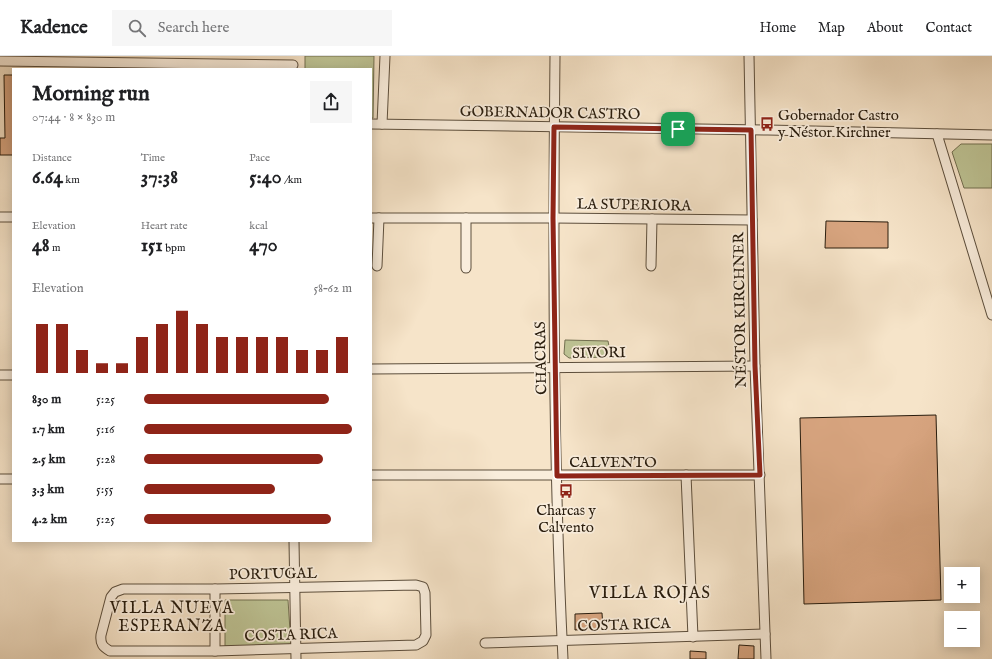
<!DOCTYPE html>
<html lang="en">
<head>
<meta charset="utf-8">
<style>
  :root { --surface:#fff; --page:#f6f6f6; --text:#202124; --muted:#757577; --line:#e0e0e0; --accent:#8f2418 }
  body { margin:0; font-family:"IM FELL English",serif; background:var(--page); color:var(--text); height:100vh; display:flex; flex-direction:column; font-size:15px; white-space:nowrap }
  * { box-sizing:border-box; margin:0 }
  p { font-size:13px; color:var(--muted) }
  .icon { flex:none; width:22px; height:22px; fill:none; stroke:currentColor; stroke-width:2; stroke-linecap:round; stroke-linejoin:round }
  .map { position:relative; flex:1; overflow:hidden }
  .drawer { position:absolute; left:12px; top:12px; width:360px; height:474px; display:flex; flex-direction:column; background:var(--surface); border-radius:0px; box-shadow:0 2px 10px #0003 }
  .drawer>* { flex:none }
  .tools { position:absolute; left:944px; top:511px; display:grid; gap:8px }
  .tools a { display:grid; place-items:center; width:36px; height:36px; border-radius:0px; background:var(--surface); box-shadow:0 2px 10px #0003; font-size:20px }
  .pin { position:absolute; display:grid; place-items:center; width:34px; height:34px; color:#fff; margin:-17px; border-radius:8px; box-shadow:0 2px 6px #0006 }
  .round { display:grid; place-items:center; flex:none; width:42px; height:42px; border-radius:0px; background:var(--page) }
  .headline { display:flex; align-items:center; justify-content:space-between; height:68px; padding:0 20px }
  h1 { font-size:22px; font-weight:800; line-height:30px }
  .figures { display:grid; grid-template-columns:repeat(3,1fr); gap:6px; height:68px; padding:4px 20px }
  .figures div { display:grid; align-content:center }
  .figures b { font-size:20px; font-weight:800 }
  .figures small { font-size:11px; font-weight:400 }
  .figures p { font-size:11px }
  .chart { height:112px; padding:8px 20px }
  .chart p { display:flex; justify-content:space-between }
  .chart svg { width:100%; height:72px; margin-top:4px; stroke:var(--accent); stroke-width:6 }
  ul { padding:0 20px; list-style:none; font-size:13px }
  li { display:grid; grid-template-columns:64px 48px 1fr; align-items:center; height:30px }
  li i { height:10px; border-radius:5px; background:var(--accent) }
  header { display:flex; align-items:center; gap:24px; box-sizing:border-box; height:56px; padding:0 20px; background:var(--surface); border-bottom:1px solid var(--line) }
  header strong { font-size:19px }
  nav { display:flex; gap:22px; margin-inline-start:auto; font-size:14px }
  .search { width:280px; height:36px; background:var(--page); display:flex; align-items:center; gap:10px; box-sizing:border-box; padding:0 14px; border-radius:0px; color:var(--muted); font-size:15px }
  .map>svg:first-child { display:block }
  .green { fill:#bec495; stroke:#737051 }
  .building { fill:#d7a47f; stroke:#281c0d }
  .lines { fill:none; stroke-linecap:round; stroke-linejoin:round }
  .minor-casing { stroke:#5c4e3c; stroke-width:11 }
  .minor { stroke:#f9eddc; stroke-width:9 }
  .route-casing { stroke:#fff; stroke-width:8 }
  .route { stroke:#8f2418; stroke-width:5 }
  .labels { text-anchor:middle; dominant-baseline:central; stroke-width:3.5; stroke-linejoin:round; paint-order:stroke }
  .street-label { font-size:15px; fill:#281c0d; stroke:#f9eddc }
  .poi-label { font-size:15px; fill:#281c0d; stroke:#f9eddc; text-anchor:start }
  .neighbourhood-label { font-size:16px; letter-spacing:1px; fill:#281c0d; stroke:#f9eddc }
  .quarter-label { font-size:17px; letter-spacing:1px; fill:#281c0d; stroke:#f9eddc }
</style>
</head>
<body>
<header>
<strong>Kadence</strong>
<div class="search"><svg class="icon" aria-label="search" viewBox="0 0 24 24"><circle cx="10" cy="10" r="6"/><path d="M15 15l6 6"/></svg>Search here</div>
<nav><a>Home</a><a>Map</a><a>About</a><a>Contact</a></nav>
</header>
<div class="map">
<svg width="992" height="603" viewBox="0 0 992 603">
  <rect width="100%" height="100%" fill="#f6e4c9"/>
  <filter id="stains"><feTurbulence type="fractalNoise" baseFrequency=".005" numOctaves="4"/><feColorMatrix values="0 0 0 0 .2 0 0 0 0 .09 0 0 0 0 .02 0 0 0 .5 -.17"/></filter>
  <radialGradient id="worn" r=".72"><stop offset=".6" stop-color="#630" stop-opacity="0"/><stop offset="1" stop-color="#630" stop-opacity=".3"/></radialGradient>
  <g class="green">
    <polygon points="305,0 374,0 373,62 371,62 371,13 305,13"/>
    <polygon points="961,88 992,88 992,132 964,132 952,96"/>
    <polygon points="565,284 608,285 611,301 569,302 564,298"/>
    <polygon points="225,544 288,544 291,590 225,590"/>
  </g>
  <g class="building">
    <polygon points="4,19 13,19 13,99 0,99 0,82 5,82"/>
    <polygon points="826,165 888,166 888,192 825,192"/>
    <polygon points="936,359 941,544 804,548 800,362"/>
    <polygon points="602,557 603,572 575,574 575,558"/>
    <polygon points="739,589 754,590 754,603 738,603"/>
    <polygon points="690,595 706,596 706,603 690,603"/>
  </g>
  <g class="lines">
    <defs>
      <g id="minor">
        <path d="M 555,0 C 553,201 553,402 563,603"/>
        <polyline points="749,0 755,310 766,603"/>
        <polyline points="0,5 293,9"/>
        <polyline points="371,68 768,74 992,79"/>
        <polyline points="382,68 385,0"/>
        <polyline points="937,78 992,259"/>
        <polyline points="0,161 13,161"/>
        <polyline points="371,162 553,162 752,164"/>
        <polyline points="466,162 466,212"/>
        <polyline points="377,210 379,162"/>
        <polyline points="651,210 652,163"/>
        <polyline points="371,313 755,310"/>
        <polyline points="0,319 13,319"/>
        <polyline points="371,419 760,419"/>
        <polyline points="686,419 693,581"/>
        <polyline points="0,423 13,423"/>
        <polyline points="294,485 296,603"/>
        <path d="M 416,529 L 423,531 L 425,537 L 426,579 L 423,585 L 416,589 L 215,595 L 110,595 C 103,591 100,588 101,579 L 111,541 L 115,536 L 123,533 L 215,533 Z"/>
        <polyline points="215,533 215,595"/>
        <polyline points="485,587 765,578"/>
      </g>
    </defs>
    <use href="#minor" class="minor-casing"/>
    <use href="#minor" class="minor"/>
  </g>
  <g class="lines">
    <defs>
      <polygon id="route" points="554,71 751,74 755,310 760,419 557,420 553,162"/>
    </defs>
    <use href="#route" class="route-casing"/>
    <use href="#route" class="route"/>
  </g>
  <defs>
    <symbol id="bus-bare" viewBox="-9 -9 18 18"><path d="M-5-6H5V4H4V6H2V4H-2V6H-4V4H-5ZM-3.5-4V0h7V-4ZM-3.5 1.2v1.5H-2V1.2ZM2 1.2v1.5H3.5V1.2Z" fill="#8f2418" stroke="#f9eddc" stroke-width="2.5" paint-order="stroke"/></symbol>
  </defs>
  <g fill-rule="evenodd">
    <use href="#bus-bare" x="757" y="58" width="20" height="20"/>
    <use href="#bus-bare" x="556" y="425" width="20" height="20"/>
  </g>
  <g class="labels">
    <g class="street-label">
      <text transform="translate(550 57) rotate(1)">GOBERNADOR CASTRO</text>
      <text transform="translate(634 149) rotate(1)">LA SUPERIORA</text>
      <text transform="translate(740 254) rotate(-91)">NÉSTOR KIRCHNER</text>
      <text transform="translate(599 297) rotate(-1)">SIVORI</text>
      <text transform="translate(541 302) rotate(-91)">CHACRAS</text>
      <text x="613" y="406">CALVENTO</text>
      <text transform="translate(273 518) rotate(-1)">PORTUGAL</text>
      <text transform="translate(624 569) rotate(-2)">COSTA RICA</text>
      <text transform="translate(291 579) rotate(-2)">COSTA RICA</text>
    </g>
    <g class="poi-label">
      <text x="778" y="59">Gobernador Castro<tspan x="778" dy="17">y Néstor Kirchner</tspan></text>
      <text x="566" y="454" text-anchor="middle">Charcas y<tspan x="566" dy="17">Calvento</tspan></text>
    </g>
    <g class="neighbourhood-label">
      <text x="172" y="553">VILLA NUEVA<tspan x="172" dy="18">ESPERANZA</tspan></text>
    </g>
    <g class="quarter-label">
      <text x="650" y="537">VILLA ROJAS</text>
    </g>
  </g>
  <rect width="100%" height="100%" filter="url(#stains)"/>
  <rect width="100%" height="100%" fill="url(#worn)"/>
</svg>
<div class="tools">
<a>+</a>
<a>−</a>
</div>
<div class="pin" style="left:678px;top:73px;background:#1e9e55"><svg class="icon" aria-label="arrive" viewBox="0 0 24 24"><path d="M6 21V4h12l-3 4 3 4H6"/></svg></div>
<section class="drawer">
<div class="headline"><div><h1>Morning run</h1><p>07:44 · 8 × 830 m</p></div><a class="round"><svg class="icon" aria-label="share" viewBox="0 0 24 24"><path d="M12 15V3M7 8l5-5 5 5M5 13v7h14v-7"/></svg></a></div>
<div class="figures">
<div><p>Distance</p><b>6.64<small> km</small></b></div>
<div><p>Time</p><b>37:38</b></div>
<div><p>Pace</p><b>5:40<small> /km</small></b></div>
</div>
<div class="figures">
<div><p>Elevation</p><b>48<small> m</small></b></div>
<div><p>Heart rate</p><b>151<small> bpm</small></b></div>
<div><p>kcal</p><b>470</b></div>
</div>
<div class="chart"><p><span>Elevation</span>58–62 m</p>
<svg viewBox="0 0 160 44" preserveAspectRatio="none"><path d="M5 44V14M15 44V14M25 44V30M35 44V38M45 44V38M55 44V22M65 44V14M75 44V6M85 44V14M95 44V22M105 44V22M115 44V22M125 44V22M135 44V30M145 44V30M155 44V22"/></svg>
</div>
<ul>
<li><b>830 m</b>5:25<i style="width:89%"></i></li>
<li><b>1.7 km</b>5:16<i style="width:100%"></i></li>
<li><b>2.5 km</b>5:28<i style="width:86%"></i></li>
<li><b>3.3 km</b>5:55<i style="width:63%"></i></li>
<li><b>4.2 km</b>5:25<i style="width:90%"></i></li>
</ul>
</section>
</div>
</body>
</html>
